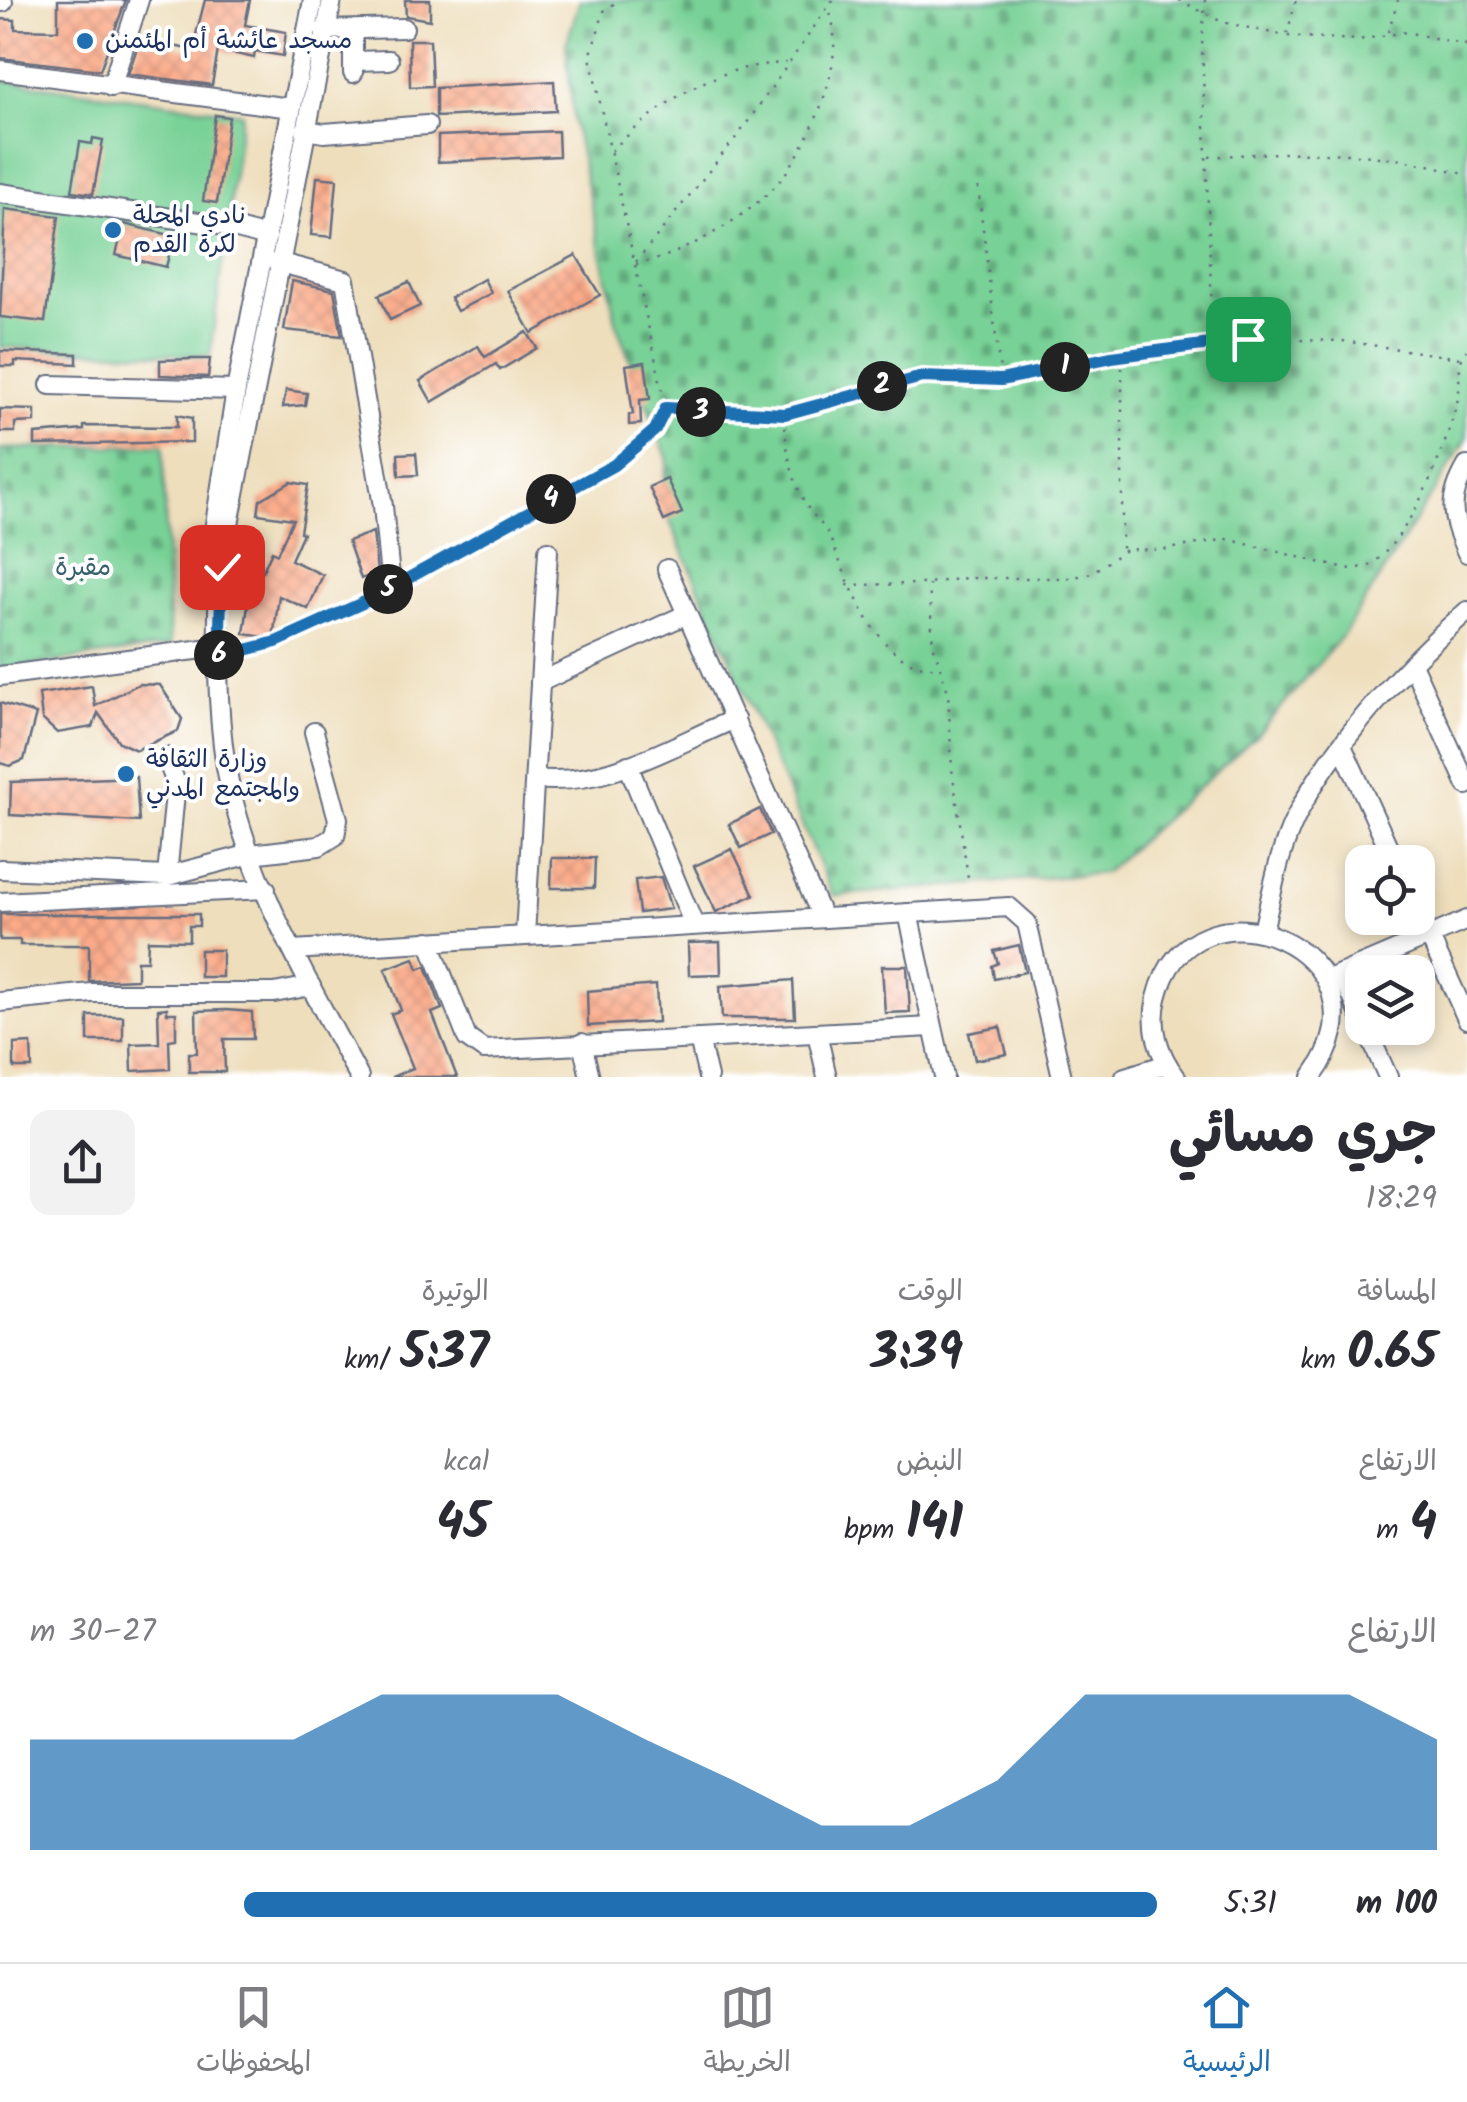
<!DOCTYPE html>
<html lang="ar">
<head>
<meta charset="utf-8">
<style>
  :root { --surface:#fff; --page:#f2f2f3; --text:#2b2b33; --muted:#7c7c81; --line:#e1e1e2; --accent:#1f6fb2 }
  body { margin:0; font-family:Kalam,"Playpen Sans Arabic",sans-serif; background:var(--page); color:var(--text); direction:rtl; height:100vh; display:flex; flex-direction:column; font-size:38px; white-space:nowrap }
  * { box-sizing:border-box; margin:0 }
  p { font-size:32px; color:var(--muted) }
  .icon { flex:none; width:55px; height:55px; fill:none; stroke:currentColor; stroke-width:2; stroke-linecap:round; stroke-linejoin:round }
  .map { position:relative; height:1077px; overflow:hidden; direction:ltr }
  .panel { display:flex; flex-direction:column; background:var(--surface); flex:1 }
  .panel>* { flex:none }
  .tools { position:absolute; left:1345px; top:845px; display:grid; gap:20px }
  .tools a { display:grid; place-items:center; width:90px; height:90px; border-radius:20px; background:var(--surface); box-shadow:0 5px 15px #0003; font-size:50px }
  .pin { position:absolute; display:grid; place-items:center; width:85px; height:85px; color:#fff; margin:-42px; border-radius:20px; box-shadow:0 5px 15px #0006 }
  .km { position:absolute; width:50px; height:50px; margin:-25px; border-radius:50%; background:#222; color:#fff; font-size:28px; line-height:50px; text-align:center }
  .round { display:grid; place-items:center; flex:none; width:105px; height:105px; border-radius:20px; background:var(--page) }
  .headline { display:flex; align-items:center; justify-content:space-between; height:170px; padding:0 30px }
  h1 { font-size:55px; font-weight:700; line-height:75px }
  .figures { display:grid; grid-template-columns:repeat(3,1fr); gap:15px; height:170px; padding:10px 30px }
  .figures div { display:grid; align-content:center }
  .figures b { font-size:50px; font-weight:700 }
  .figures small { font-size:28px; font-weight:400 }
  .figures p { font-size:28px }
  .chart { height:280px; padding:20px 30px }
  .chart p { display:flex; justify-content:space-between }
  .chart svg { width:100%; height:180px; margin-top:10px; fill:var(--accent); opacity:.7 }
  ul { padding:0 30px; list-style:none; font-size:32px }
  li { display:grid; grid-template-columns:160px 120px 1fr; align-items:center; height:75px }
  li i { height:25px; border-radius:12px; background:var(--accent) }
  .dock { display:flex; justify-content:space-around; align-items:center; height:140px; border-top:2px solid var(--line); background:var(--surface); font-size:28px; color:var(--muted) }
  .dock a { display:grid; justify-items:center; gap:5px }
  .dock .selected { color:var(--accent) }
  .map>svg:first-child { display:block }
  .green { fill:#78d196; stroke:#4a807a; stroke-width:2.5 }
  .cemetery { fill:url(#cemetery-stones); stroke:#4a807a; stroke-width:2.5 }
  .building { fill:url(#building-cross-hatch) }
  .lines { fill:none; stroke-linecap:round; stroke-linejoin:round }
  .minor-casing { stroke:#656c7f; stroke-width:22 }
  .path { stroke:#656c7f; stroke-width:2.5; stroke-dasharray:2.5 8; stroke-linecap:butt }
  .minor { stroke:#fff; stroke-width:18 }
  .route-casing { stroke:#fff; stroke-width:20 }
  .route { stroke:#1f6fb2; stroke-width:12 }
  .poi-dot { fill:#1f6fb2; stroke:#fff; stroke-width:4 }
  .labels { text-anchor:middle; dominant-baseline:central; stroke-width:8; stroke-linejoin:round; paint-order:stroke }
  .poi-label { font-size:25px; fill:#1b2f5e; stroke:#fff; text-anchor:start }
  .park-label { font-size:25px; fill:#37606f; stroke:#fff }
</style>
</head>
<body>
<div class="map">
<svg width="1467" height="1077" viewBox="0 0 1467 1077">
  <defs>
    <pattern id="cemetery-stones" width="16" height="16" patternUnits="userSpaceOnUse" patternTransform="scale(2.5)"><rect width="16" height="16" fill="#78d196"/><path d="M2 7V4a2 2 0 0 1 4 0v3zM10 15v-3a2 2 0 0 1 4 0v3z" fill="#62aa7e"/></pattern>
    <pattern id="building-cross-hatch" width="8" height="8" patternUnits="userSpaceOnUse" patternTransform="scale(2.5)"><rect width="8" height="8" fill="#fbab89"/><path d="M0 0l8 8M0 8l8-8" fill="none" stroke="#d79379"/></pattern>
  </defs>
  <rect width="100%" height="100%" fill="#fff"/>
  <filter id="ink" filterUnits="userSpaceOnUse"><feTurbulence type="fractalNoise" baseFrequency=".01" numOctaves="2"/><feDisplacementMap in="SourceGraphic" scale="20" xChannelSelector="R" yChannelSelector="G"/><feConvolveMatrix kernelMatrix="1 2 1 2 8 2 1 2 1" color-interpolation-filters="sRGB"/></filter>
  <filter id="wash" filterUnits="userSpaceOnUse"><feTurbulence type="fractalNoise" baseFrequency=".0048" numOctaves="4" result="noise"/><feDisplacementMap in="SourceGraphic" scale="40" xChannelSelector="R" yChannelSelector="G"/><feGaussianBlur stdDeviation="2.25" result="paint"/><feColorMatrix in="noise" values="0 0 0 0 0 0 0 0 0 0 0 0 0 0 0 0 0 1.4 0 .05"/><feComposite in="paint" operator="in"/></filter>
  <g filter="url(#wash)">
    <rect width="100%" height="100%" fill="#eedebc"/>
    <polygon class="green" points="0,80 242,113 210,356 0,347"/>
    <g class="cemetery">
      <polygon points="580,0 1467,0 1467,439 1343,635 1257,735 1104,873 833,896 660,498 668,460 617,326 574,125 566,45"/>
      <polygon points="163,445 170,646 0,669 0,449"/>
    </g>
    <g id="blocks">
      <g class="building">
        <polygon points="58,0 126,0 100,70 0,58 0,19 15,20 15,29 58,30"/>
        <polygon points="205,0 250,0 245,25 286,32 283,56 255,51 254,58 218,50 212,85 128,74 140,39 192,50"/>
        <polygon points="405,0 430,0 430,20 406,16"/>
        <polygon points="409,40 430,40 432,86 410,87"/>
        <polygon points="554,81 556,111 436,117 436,88"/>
        <polygon points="215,115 229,117 217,203 203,201"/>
        <polygon points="558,131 559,156 438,162 438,136"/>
        <polygon points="93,138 103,140 93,194 72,191 80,142 92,144"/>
        <polygon points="317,177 337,179 332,237 311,235"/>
        <polygon points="5,209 59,216 45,322 0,317"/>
        <polygon points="124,224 174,236 166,267 116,255"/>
        <polygon points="576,255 600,295 532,333 508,291"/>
        <polygon points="484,279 491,293 457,311 450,298"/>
        <polygon points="292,281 334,290 342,336 284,330"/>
        <polygon points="409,282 420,306 390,320 379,295"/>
        <polygon points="527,332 537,348 500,370 496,364 432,402 420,381 478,346 485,357"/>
        <polygon points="0,351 77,354 77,364 15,361 15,366 0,366"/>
        <polygon points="193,359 210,359 208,377 160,375 160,360"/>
        <polygon points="645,362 650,399 640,400 641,424 629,425 629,415 633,414 626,365"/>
        <polygon points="286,390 307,393 305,405 283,407"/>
        <polygon points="0,409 35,410 35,422 15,423 15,432 0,432"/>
        <polygon points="177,415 192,418 192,442 35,445 35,434 84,430 84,426 177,427"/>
        <polygon points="416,453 418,475 399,476 398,454"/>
        <polygon points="667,479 682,513 664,521 649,487"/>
        <polygon points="291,482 308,485 300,532 303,533 291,560 323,575 308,609 279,596 273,638 244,634 250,590 254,590 272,551 277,554 293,519 258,514 260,500"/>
        <polygon points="373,532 377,573 361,579 348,541"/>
        <polygon points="139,684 160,685 182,719 178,731 136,750 119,742 98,713 93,727 57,733 42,719 39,694 92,686 95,706"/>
        <polygon points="0,703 36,714 24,760 10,766 0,763"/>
        <polygon points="136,777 139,822 10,815 11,782"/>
        <polygon points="760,809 771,834 741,848 729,824"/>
        <polygon points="732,849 754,895 716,912 694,866"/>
        <polygon points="552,858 595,858 594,888 551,888"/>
        <polygon points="661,877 671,909 639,913 635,880"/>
        <polygon points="0,914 199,914 199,926 189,926 189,941 148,940 147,961 137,961 137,979 89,981 89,945 20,945 20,940 0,940"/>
        <polygon points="720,942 721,974 689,975 688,943"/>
        <polygon points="1019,945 1025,972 994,979 992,966 998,963 994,951"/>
        <rect x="200" y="950" width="22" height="27"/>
        <polygon points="414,958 418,969 426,966 442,1009 432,1013 457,1077 392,1077 413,1068 391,1014 401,1010 385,969"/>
        <polygon points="882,966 907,966 910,1012 885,1013"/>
        <polygon points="793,980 795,1018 722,1018 720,986"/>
        <polygon points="656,985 658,1022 588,1026 587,991"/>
        <polygon points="167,1008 167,1013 176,1013 176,1039 169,1040 170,1069 132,1071 131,1044 159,1043 158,1009"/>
        <polygon points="226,1010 252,1012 253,1039 224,1039 225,1072 189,1072 189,1053 197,1053 196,1011"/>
        <rect x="88" y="1016" width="35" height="25"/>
        <polygon points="1000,1027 1007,1054 975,1060 969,1033"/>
        <polygon points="31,1043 32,1068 14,1068 14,1044"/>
      </g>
    </g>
  </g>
  <g filter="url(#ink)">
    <use href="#blocks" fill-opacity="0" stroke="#656c7f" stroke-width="2.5"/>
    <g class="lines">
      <defs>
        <g id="minor">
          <polyline points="0,0 3,2"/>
          <path d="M 332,0 L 219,575 C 217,638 216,705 226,767 C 246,877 307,979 359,1077"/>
          <polyline points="324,30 404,28"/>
          <polyline points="353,30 353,73"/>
          <polyline points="353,61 389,60"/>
          <polyline points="0,70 291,108"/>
          <polyline points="111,87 139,0"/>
          <polyline points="305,130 324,133 427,125"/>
          <polyline points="0,193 226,226 267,237"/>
          <polyline points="277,262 345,280 383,506 391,587"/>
          <polyline points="50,385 236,390"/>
          <path d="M 1467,466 C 1447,500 1451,517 1467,553"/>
          <polyline points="667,569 822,917"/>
          <polyline points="219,575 210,570 210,556 236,390 313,0"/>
          <polyline points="1412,664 1467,785"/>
          <polyline points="0,676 218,647"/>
          <polyline points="540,682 687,614"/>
          <polyline points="1343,748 1395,862"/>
          <polyline points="166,757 176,783 167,876"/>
          <polyline points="628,765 694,925"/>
          <path d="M 535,779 C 608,787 668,747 735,719"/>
          <polyline points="0,869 167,876 251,854 319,846 335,836 338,819 314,732"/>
          <polyline points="0,902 266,889"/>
          <polyline points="1418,911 1467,1019"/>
          <polyline points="908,913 944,1077"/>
          <path d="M 1263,931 C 1272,894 1278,854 1295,819 C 1328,749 1408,662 1467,611"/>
          <polyline points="525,935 548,551"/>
          <polyline points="429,941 467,1038 484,1050 699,1039"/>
          <polyline points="293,950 1009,907 1027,923 1062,1077"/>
          <polyline points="1342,973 1362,1020"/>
          <polyline points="1326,980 1467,920"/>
          <polyline points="0,1002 92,993 274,993 311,986"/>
          <polyline points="1366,1028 1388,1077"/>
          <polyline points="817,1033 827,1077"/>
          <polyline points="582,1043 590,1077"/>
          <polyline points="708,1077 699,1039 932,1027"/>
          <polyline points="1125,1077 1167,1064"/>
          <path d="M 1176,1077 C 1158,1054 1150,1026 1157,998 C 1190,861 1404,952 1312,1077"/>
        </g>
      </defs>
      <use href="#minor" class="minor-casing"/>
      <g class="path">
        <polyline points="1179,0 1222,22 1286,36 1358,40 1406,32 1467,45"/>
        <polyline points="1205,0 1202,46 1213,340"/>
        <polyline points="1388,32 1398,0"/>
        <polyline points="1287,34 1296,0"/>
        <path d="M 611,151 C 662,102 712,65 786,63"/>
        <path d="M 1209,157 C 1298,150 1381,149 1467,175"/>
        <polyline points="978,187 1001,379"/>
        <polyline points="636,262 742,130 833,0"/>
        <path d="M 636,264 C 677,259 749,216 776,185 C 810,147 850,56 828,8"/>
        <polyline points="1122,357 1122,549"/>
        <polyline points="669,409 785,414 922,377 1001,381 1112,357 1248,339 1343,341 1460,358"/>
        <path d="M 785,416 C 784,444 792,480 806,505 C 813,516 823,524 829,536 C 849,580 877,673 941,667"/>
        <polyline points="404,580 614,465 655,431 666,408 590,57 604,11 619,0"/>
        <polyline points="929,584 933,644 948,692 952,769 969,884"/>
        <path d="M 847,585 L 921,584 L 966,578 L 1071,578 L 1091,573 L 1127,549 L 1163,550 L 1227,539 L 1346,569 L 1368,567 C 1410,540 1445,450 1457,403 C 1462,385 1455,364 1467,350"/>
        <polyline points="235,654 276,642 379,594"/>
      </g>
      <use href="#minor" class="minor"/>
    </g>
  </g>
  <g class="lines" filter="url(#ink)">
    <defs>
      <polyline id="route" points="222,567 219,657 276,642 367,601 614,465 655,430 666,408 785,414 922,377 1001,380 1112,357 1248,339"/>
    </defs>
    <use href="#route" class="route-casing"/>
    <use href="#route" class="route"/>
  </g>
  <g class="poi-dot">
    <circle cx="85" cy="41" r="10"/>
    <circle cx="113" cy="230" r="10"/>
    <circle cx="126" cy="774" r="10"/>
  </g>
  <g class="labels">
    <g class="poi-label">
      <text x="105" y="41">مسجد عائشة أم المئمنن</text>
      <text x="133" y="216">نادي المحلة<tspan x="133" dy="29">لكرة القدم</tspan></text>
      <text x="146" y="760">وزارة الثقافة<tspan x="146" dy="29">والمجتمع المدني</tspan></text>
    </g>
    <g class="park-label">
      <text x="83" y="568">مقبرة</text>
    </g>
  </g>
</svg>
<div class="tools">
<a><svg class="icon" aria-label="locate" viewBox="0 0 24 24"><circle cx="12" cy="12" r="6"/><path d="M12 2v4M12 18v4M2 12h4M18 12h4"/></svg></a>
<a><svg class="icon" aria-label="layers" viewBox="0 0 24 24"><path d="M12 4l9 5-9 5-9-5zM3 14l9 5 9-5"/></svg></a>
</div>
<div class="pin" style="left:1248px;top:339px;background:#1e9e55"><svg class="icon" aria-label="arrive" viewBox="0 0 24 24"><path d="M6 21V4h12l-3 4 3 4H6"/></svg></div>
<div class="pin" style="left:222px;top:567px;background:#d93025"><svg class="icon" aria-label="check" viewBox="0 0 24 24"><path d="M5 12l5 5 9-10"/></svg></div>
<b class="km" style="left:1065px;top:367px">1</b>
<b class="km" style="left:882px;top:386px">2</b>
<b class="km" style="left:701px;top:412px">3</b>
<b class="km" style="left:551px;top:499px">4</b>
<b class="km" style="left:388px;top:589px">5</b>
<b class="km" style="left:219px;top:655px">6</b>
</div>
<section class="panel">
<div class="headline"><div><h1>جري مسائي</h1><p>18:29</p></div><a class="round"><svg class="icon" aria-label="share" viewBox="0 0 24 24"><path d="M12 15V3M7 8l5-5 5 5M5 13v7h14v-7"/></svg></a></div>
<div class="figures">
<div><p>المسافة</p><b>0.65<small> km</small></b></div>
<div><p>الوقت</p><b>3:39</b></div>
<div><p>الوتيرة</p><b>5:37<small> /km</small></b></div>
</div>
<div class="figures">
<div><p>الارتفاع</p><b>4<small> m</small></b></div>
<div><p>النبض</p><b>141<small> bpm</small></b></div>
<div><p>kcal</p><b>45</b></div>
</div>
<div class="chart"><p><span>الارتفاع</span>27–30 m</p>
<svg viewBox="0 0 160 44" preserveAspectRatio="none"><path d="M0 44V17L10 17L20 17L30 17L40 6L50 6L60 6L70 17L80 27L90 38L100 38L110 27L120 6L130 6L140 6L150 6L160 17V44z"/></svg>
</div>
<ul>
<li><b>100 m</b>5:31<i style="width:81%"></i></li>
</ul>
</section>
<nav class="dock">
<a class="selected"><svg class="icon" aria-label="home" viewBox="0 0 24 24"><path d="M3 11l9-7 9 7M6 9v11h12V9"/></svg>الرئيسية</a>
<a><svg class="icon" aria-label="map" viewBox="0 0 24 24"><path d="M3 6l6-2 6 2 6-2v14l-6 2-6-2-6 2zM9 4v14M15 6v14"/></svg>الخريطة</a>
<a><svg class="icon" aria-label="saved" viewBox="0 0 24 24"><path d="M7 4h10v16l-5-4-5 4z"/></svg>المحفوظات</a>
</nav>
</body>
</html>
